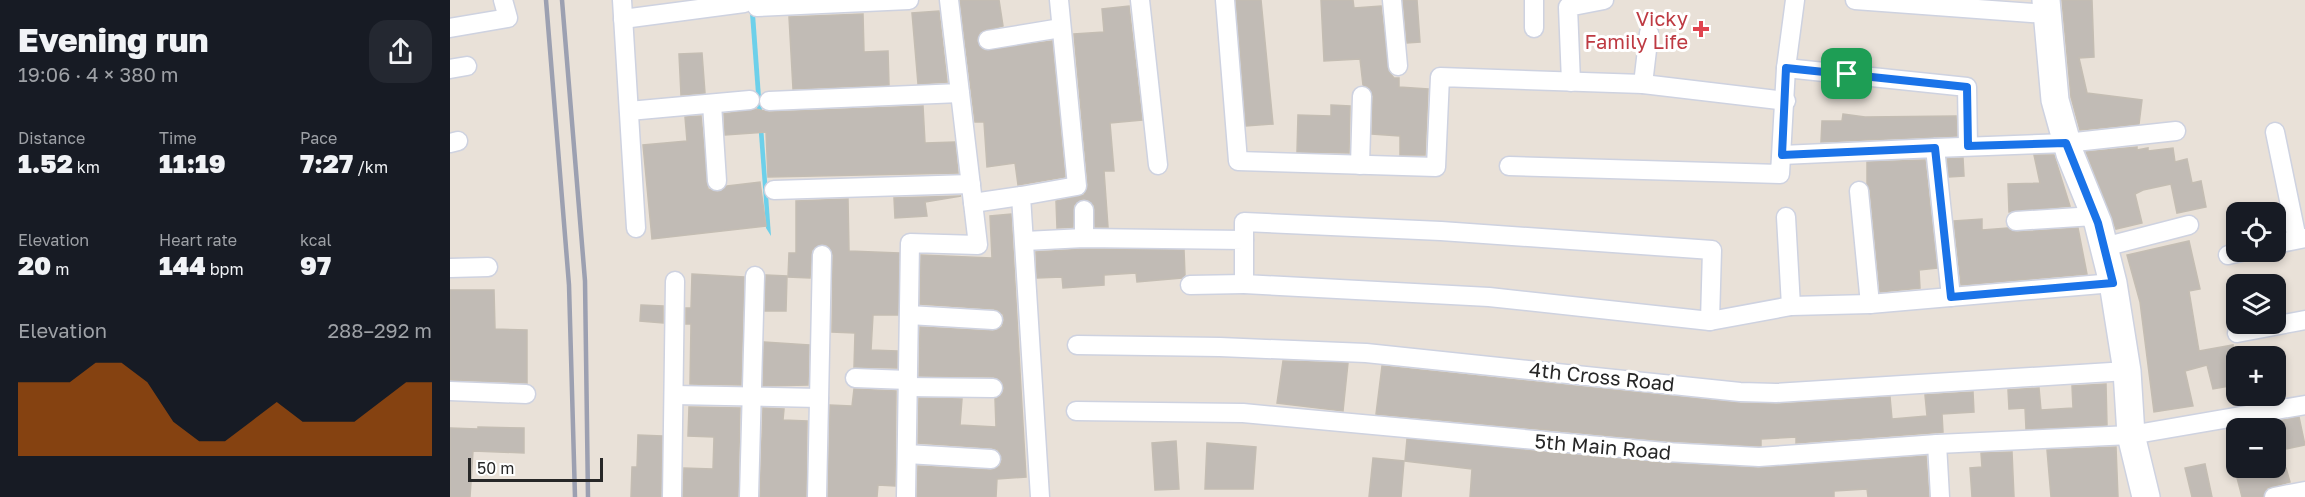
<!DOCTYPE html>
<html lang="en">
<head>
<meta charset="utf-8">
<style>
  :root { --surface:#171b24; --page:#242831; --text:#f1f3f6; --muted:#9ea1a6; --accent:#b45309 }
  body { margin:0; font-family:"Golos Text",sans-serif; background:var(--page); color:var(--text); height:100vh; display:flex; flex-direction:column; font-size:22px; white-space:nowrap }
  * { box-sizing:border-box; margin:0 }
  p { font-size:20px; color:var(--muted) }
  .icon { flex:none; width:33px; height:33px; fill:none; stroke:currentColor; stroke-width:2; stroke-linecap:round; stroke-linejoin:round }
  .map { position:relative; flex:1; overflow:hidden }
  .drawer { display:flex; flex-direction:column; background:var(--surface); width:450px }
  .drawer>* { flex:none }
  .buttons { position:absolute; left:1776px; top:202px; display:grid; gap:12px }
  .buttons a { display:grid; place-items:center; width:60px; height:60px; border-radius:12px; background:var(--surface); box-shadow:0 3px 9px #0003; font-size:30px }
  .scale { position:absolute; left:18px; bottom:15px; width:135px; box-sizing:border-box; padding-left:6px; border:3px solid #272727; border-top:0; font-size:16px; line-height:21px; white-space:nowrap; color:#272727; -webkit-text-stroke:4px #fff; paint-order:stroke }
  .pin { position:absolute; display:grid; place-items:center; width:51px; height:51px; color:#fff; margin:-26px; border-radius:12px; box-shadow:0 3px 9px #0006 }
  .round { display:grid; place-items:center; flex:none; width:63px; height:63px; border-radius:18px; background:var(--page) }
  .summary { display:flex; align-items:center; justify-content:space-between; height:102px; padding:0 18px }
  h1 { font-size:33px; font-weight:800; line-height:45px }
  .metrics { display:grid; grid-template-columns:repeat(3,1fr); gap:9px; height:102px; padding:6px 18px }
  .metrics div { display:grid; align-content:center }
  .metrics b { font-size:26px; font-weight:800 }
  .metrics small { font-size:16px; font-weight:400 }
  .metrics p { font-size:16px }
  .chart { height:168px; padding:12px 18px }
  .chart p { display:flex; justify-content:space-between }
  .chart svg { width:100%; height:108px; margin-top:6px; fill:var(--accent); opacity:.7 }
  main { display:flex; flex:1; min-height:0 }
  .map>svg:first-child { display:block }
  .water { fill:#6dd0ea }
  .building { fill:#c1bbb5; stroke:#c4bdb3; stroke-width:1.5 }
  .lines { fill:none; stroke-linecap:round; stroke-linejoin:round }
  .minor-casing { stroke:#ced2e0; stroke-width:21 }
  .secondary-casing { stroke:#ced2e0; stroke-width:30 }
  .minor { stroke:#fff; stroke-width:18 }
  .secondary { stroke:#fff; stroke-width:27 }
  .rail { stroke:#9ca0b1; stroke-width:4.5 }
  .route-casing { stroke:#fff; stroke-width:12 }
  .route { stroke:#1a73e8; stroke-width:8 }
  .health-dot { fill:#e0444e; stroke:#fff; stroke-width:2 }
  .labels { text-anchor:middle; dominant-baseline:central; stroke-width:6; stroke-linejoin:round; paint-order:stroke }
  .health-label { font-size:20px; fill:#be3a42; stroke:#fff; text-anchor:end }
  .street-label { font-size:20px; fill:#272727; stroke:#fff }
</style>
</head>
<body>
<main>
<section class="drawer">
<div class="summary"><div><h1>Evening run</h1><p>19:06 · 4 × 380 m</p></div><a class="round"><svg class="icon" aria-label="share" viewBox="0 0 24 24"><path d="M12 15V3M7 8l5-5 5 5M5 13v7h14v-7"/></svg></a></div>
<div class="metrics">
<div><p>Distance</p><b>1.52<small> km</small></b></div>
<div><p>Time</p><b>11:19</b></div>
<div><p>Pace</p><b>7:27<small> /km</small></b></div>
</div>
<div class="metrics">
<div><p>Elevation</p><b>20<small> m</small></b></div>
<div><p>Heart rate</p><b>144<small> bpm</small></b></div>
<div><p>kcal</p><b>97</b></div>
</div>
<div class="chart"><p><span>Elevation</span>288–292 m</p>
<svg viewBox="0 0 160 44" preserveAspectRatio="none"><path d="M0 44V14L10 14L20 14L30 6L40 6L50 14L60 30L70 38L80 38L90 30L100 22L110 30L120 30L130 30L140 22L150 14L160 14V44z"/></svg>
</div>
</section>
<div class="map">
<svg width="1855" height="497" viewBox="0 0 1855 497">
  <rect width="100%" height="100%" fill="#e9e1d8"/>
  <polygon class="water" points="299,0 304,0 321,236 316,228"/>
  <g class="building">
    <polygon points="510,0 549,0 553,26 530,32 527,41 534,50 602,41 615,177 568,185 565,163 537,167 534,122 525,122"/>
    <polygon points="786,0 811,0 823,124 796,126"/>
    <polygon points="871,0 903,0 904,8 931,6 939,72 944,78 949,78 949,87 978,89 975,155 950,155 950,136 922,134 923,96 918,87 913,85 910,59 874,61"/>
    <polygon points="953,0 967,0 970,42 957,43"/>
    <polygon points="1612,0 1642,0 1644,57 1629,58 1637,93 1692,100 1689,124 1630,130 1621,97"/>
    <polygon points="679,6 692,120 660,123 664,171 654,171 658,227 645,227 644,205 633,199 624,205 623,227 607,228 606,201 634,195 638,185 624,34 654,32 652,9"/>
    <polygon points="489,11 497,82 468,84 462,13"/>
    <polygon points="413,14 414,52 438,51 439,85 343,89 339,17"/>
    <polygon points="252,53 255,93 231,95 229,54"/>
    <polygon points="881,105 900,106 899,153 847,152 848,115 881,116"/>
    <polygon points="473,106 475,143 505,142 508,173 318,177 316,132 275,135 274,114 306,109 319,112"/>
    <polygon points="1393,114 1415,117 1506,116 1507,136 1371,142 1372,121 1392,121"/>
    <polygon points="251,116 258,189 268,192 277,186 310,182 316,226 202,239 193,145 237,141 235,117"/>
    <polygon points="1687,147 1687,150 1698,148 1698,151 1723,148 1725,162 1737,159 1742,183 1751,181 1756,207 1727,213 1721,184 1693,190 1685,194 1692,223 1666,229 1636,152"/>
    <polygon points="1584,155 1604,155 1620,206 1559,212 1558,184 1590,183"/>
    <polygon points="1513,158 1514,176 1499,177 1497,159"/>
    <polygon points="1475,160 1487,268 1469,270 1470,288 1430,292 1420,190 1417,184 1417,162"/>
    <polygon points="511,196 475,202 477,216 445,218 444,198"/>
    <polygon points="398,199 399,251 449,253 448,315 423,315 421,350 447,351 447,368 404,367 405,333 382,332 383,255 378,246 372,244 362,250 360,278 338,277 339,253 346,253 346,201"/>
    <polygon points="561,214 576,477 547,479 546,497 467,497 468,466 541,470 550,466 552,459 548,450 542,448 468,443 469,398 512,399 510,425 546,427 545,399 552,394 554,389 552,382 544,377 469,376 470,327 543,331 552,327 554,320 553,314 544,309 470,304 471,255 542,258 540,216"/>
    <polygon points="1532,219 1532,230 1558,228 1567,232 1628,228 1637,274 1511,285 1504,221"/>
    <polygon points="1739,241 1750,289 1739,291 1749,351 1783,345 1786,385 1763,389 1757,365 1735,371 1743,406 1704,412 1690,302 1677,255"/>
    <polygon points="634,249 734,250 735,275 732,278 687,282 686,273 654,275 654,285 613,288 612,277 587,278 586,252"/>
    <polygon points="242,274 294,277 291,385 240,384 241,324 236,324 236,308 241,308"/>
    <polygon points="316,275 337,276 336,311 315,311"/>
    <polygon points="0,290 44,290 45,329 77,330 77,383 0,380"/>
    <polygon points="191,305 213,306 213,323 190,321"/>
    <polygon points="314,342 359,345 358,385 313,386"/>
    <polygon points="833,361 898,363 893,411 827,403"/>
    <polygon points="932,366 1290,403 1327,404 1440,397 1442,419 1477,416 1475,395 1523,392 1524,412 1492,414 1493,432 1346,443 1346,437 1311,439 1311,446 1309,446 1216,441 926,414"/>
    <polygon points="1656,384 1657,425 1576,429 1575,408 1559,409 1558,390 1589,388 1591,410 1623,408 1622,386"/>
    <polygon points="404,389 446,391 445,486 428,485 427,497 378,497 380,405 402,406"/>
    <polygon points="239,407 290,408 288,497 233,497 234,468 263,469 264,437 238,436"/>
    <polygon points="313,408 334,409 333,420 357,421 356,497 310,497"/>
    <polygon points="1849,417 1855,445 1826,451 1826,429 1805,429 1804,425"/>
    <polygon points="28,427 74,428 74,453 23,451 20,497 0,497 0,428 28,429"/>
    <polygon points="188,435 212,436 211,497 181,497 182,467 187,467"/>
    <polygon points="957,439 1214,463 1308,468 1476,456 1479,497 1418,497 1417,489 1384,491 1384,497 1020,497 1022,469 955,461"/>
    <polygon points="726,441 729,489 705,490 702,443"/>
    <polygon points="757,443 806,447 803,489 755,489"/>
    <polygon points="1666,447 1668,497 1601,497 1597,450"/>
    <polygon points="1562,452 1564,497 1522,497 1520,468 1532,467 1531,453"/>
    <polygon points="923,458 954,461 951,497 919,497"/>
    <polygon points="1755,464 1762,497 1742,497 1735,468"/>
    <polygon points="1793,468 1836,468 1840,482 1817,488 1813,497 1792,497 1785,470"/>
  </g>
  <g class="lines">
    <defs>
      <g id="minor">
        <polyline points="172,0 186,228"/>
        <polyline points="690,0 708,165"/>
        <polyline points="775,0 788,161 986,167 990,77 1193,84 1336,101"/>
        <polyline points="942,0 948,66"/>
        <polyline points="1405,0 1596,14"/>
        <polyline points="307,7 459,0"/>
        <polyline points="173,19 294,3"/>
        <polyline points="0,28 58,18 53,0"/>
        <polyline points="1084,28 1084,0"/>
        <polyline points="538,40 611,28"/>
        <polyline points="1336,68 1517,87 1518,146"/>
        <polyline points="0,69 17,66"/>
        <polyline points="1121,82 1118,7 1154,0"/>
        <polyline points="1193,84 1199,33"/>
        <polyline points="319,101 510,93"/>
        <polyline points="262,104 267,181"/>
        <polyline points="179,111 300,100"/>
        <polyline points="1825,132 1847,239"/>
        <polyline points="0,143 8,141"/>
        <polyline points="1485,148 1616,143 1726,131"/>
        <polyline points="1332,155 1485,148 1501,297"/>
        <polyline points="910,165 912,96"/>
        <polyline points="1059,166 1330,174 1336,68 1345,0"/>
        <polyline points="324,190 521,184"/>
        <polyline points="1409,191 1420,304"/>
        <polyline points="523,203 571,196"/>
        <polyline points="634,210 634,238"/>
        <polyline points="1336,217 1341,306"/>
        <polyline points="1566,221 1644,216"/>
        <polyline points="794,240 794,222 991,231 1262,250 1260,321 1341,306 1420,304 1663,283"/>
        <polyline points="575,241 634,238 794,240 794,284 1039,297 1260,321"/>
        <polyline points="1826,244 1855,238"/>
        <polyline points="1654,247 1739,225"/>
        <polyline points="1778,255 1791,252"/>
        <polyline points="0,268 38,267"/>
        <polyline points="740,285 794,284"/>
        <polyline points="459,315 543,320"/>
        <polyline points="1787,333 1855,320"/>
        <polyline points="627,345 770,347 916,353 1290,392 1326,393 1677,371"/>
        <polyline points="405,378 458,380"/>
        <polyline points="458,387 543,388"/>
        <polyline points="0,391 76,394"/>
        <polyline points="224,395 369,398"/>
        <polyline points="626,411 793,413 1215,452 1309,457 1487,444 1681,435 1855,405"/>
        <polyline points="1487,444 1490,497"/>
        <polyline points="457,454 541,459"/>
        <polyline points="222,497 225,281"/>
        <polyline points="299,497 305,276"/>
        <polyline points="367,497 372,255"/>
        <polyline points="456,497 460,243 528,245 499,0"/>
        <polyline points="590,497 571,196 627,186 609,0"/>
        <polyline points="1824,497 1855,491"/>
      </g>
      <polyline id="secondary" points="1596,0 1605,100 1620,154 1648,223 1663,283 1677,371 1681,435 1696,497"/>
    </defs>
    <use href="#minor" class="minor-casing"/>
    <use href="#secondary" class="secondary-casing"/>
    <use href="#minor" class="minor"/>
    <use href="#secondary" class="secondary"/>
    <g class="rail">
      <polyline points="96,0 119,285 125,497"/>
      <polyline points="112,0 135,281 138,497"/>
    </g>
  </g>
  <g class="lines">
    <defs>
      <polygon id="route" points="1336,68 1517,87 1518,146 1616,143 1648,223 1663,283 1501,297 1485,148 1332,155"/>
    </defs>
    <use href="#route" class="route-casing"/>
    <use href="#route" class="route"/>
  </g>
  <path class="health-dot" d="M1248 20h6v6h6v6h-6v6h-6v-6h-6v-6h6z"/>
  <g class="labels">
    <g class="health-label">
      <text x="1238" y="18">Vicky<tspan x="1238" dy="23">Family Life</tspan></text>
    </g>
    <g class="street-label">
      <text transform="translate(1152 376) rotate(6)">4th Cross Road</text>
      <text transform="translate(1153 446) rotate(5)">5th Main Road</text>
    </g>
  </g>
</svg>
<div class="buttons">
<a><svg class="icon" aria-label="locate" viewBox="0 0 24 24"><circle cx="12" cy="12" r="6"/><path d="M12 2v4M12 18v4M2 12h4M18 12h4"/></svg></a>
<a><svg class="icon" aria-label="layers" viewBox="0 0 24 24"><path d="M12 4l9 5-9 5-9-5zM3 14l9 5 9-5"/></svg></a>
<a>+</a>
<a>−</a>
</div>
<div class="scale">50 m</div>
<div class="pin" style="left:1397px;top:74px;background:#1e9e55"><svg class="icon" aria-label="arrive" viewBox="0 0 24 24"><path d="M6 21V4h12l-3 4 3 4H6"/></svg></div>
</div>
</main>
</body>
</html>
